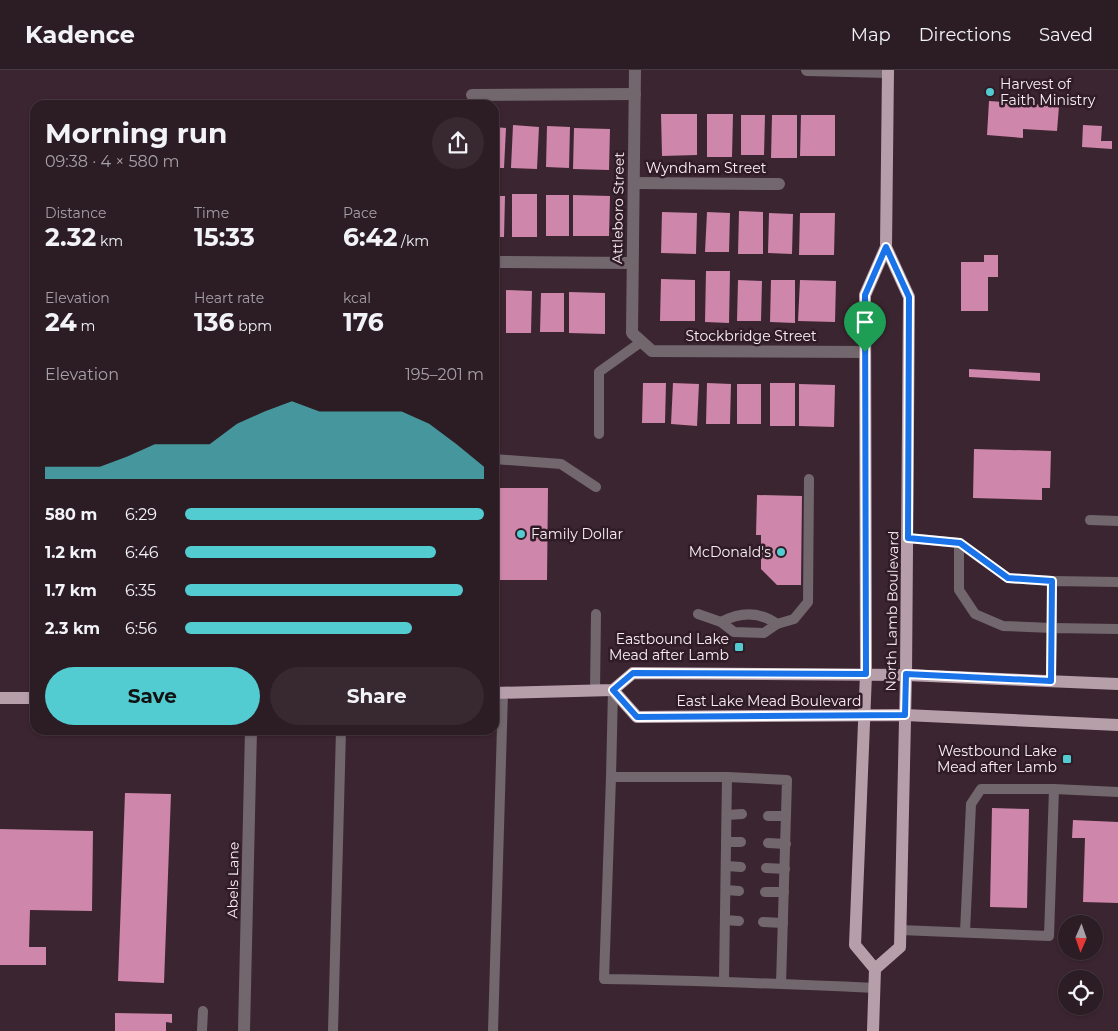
<!DOCTYPE html>
<html lang="en">
<head>
<meta charset="utf-8">
<style>
  :root { --surface:#2c1c24; --page:#382931; --text:#f1f3f6; --muted:#a6a1a6; --line:#483a41; --accent:#52ccd1 }
  body { margin:0; font-family:Montserrat,sans-serif; background:var(--page); color:var(--text); height:100vh; display:flex; flex-direction:column; font-size:19px; white-space:nowrap }
  * { box-sizing:border-box; margin:0 }
  p { font-size:16px; color:var(--muted) }
  .icon { flex:none; width:28px; height:28px; fill:none; stroke:currentColor; stroke-width:2; stroke-linecap:round; stroke-linejoin:round }
  .map { position:relative; flex:1; overflow:hidden }
  .details { position:absolute; left:30px; top:30px; width:469px; height:635px; display:flex; flex-direction:column; background:var(--surface); border-radius:15px; box-shadow:0 1px 4px #0004,0 0 0 1px var(--line) }
  .details>* { flex:none }
  .needle { width:32px; rotate:182deg }
  .buttons { position:absolute; left:1058px; top:845px; display:grid; gap:10px }
  .buttons a { display:grid; place-items:center; width:45px; height:45px; border-radius:50%; background:var(--surface); box-shadow:0 1px 4px #0004,0 0 0 1px var(--line); font-size:25px }
  .pin { position:absolute; display:grid; place-items:center; width:42px; height:42px; color:#fff; margin:-51px -21px; border-radius:50% 50% 50% 0; rotate:-45deg; box-shadow:0 0 5px #0007 }
  .pin .icon { rotate:45deg }
  .round { display:grid; place-items:center; flex:none; width:52px; height:52px; border-radius:26px; background:var(--page) }
  .head { display:flex; align-items:center; justify-content:space-between; height:85px; padding:0 15px }
  h1 { font-size:28px; font-weight:700; line-height:38px }
  .metrics { display:grid; grid-template-columns:repeat(3,1fr); gap:8px; height:85px; padding:5px 15px }
  .metrics div { display:grid; align-content:center }
  .metrics b { font-size:25px; font-weight:700 }
  .metrics small { font-size:14px; font-weight:400 }
  .metrics p { font-size:14px }
  .chart { height:140px; padding:10px 15px }
  .chart p { display:flex; justify-content:space-between }
  .chart svg { width:100%; height:90px; margin-top:5px; fill:var(--accent); opacity:.7 }
  .action { display:flex; gap:10px; margin-top:auto; padding:10px 15px }
  .action a { flex:1; height:58px; border-radius:30px; background:var(--accent); color:#111; font-size:20px; font-weight:700; line-height:58px; text-align:center }
  .action a+a { background:var(--page); color:var(--text) }
  ul { padding:0 15px; list-style:none; font-size:16px }
  li { display:grid; grid-template-columns:80px 60px 1fr; align-items:center; height:38px }
  li i { height:12px; border-radius:6px; background:var(--accent) }
  header { display:flex; align-items:center; gap:30px; box-sizing:border-box; height:70px; padding:0 25px; background:var(--surface); border-bottom:1px solid var(--line) }
  header strong { font-size:24px }
  nav { display:flex; gap:28px; margin-inline-start:auto; font-size:18px }
  .map>svg:first-child { display:block }
  .building { fill:#ce86aa }
  .lines { fill:none; stroke-linecap:round; stroke-linejoin:round }
  .service { stroke:#72676c; stroke-width:10 }
  .minor { stroke:#72676c; stroke-width:12 }
  .primary { stroke:#b79faa; stroke-width:12 }
  .route-casing { stroke:#fff; stroke-width:10 }
  .route { stroke:#1a73e8; stroke-width:6 }
  .poi-dot { fill:#52ccd1; stroke:#301c26; stroke-width:2 }
  .labels { text-anchor:middle; dominant-baseline:central; stroke-width:5; stroke-linejoin:round; paint-order:stroke }
  .poi-label { font-size:14px; fill:#fcedf4; stroke:#301c26; text-anchor:end }
  .street-label { font-size:14px; fill:#fcedf4; stroke:#301c26 }
</style>
</head>
<body>
<header>
<strong>Kadence</strong>
<nav><a>Map</a><a>Directions</a><a>Saved</a></nav>
</header>
<div class="map">
<svg width="1118" height="961" viewBox="0 0 1118 961">
  <rect width="100%" height="100%" fill="#3b2530"/>
  <g class="building">
    <polygon points="989,31 1059,36 1057,61 1023,59 1023,68 987,65"/>
    <polygon points="661,44 697,44 697,85 662,86"/>
    <polygon points="707,44 733,44 732,87 707,87"/>
    <polygon points="741,45 765,45 764,85 741,85"/>
    <polygon points="772,45 797,45 797,88 771,88"/>
    <polygon points="801,45 835,45 835,86 800,86"/>
    <polygon points="513,55 539,57 537,99 511,98"/>
    <polygon points="1083,55 1102,56 1101,71 1112,71 1112,79 1082,77"/>
    <polygon points="547,56 570,57 569,98 546,97"/>
    <polygon points="494,57 506,58 504,98 494,98"/>
    <polygon points="574,58 610,59 609,100 573,99"/>
    <rect x="512" y="124" width="25" height="43"/>
    <rect x="546" y="125" width="23" height="41"/>
    <polygon points="573,125 610,126 609,166 573,166"/>
    <polygon points="494,126 505,126 504,167 494,167"/>
    <polygon points="739,141 763,142 763,184 738,184"/>
    <polygon points="662,142 697,143 696,184 661,183"/>
    <polygon points="707,142 730,143 729,182 705,182"/>
    <polygon points="769,143 793,144 792,184 768,183"/>
    <polygon points="800,143 835,143 834,185 799,185"/>
    <polygon points="984,185 998,185 998,207 988,207 988,241 961,241 961,192 984,192"/>
    <polygon points="706,201 730,201 729,253 705,252"/>
    <polygon points="661,209 695,210 695,251 660,251"/>
    <polygon points="738,210 762,211 761,251 737,251"/>
    <polygon points="771,210 795,210 795,253 770,252"/>
    <polygon points="800,210 836,211 835,252 798,251"/>
    <polygon points="506,220 532,221 531,263 506,263"/>
    <polygon points="569,222 605,223 605,264 569,263"/>
    <polygon points="494,223 500,223 499,262 494,262"/>
    <polygon points="541,223 564,223 564,262 540,262"/>
    <polygon points="969,299 1040,303 1040,311 969,307"/>
    <polygon points="643,313 666,313 665,353 642,353"/>
    <polygon points="673,313 699,314 697,356 671,354"/>
    <polygon points="707,313 731,314 730,354 706,354"/>
    <rect x="770" y="313" width="25" height="43"/>
    <rect x="737" y="314" width="24" height="40"/>
    <polygon points="799,314 835,315 834,357 799,356"/>
    <polygon points="974,379 1051,381 1050,418 1042,418 1042,430 973,428"/>
    <polygon points="494,418 548,418 547,510 494,510"/>
    <polygon points="757,425 802,426 801,515 777,515 761,499 761,465 756,465"/>
    <polygon points="125,723 171,724 164,913 118,911"/>
    <polygon points="992,738 1029,739 1027,838 990,837"/>
    <polygon points="1073,750 1118,752 1118,833 1083,832 1085,768 1072,768"/>
    <polygon points="0,759 93,761 92,841 30,840 29,877 46,877 46,895 0,895"/>
    <polygon points="115,943 172,944 172,953 166,952 166,961 115,961"/>
  </g>
  <g class="lines">
    <g class="service">
      <polyline points="599,364 599,302 641,272"/>
      <polyline points="494,389 561,394 596,417"/>
      <polyline points="1090,450 1118,451"/>
      <polyline points="908,468 959,473 959,520 975,544 1003,556 1052,558 1052,511 1118,512"/>
      <polyline points="959,473 1008,508 1052,511"/>
      <polyline points="698,544 721,552 734,562 764,563 777,554 794,549 808,532 809,409"/>
      <path d="M 721,552 C 740,542 759,541 777,554"/>
      <polyline points="1051,611 1052,558 1118,559"/>
      <polyline points="595,620 596,544"/>
      <polyline points="611,707 613,620"/>
      <polyline points="727,745 742,744"/>
      <polyline points="768,746 786,746"/>
      <polyline points="726,772 741,772"/>
      <polyline points="768,773 786,774"/>
      <polyline points="726,796 741,797"/>
      <polyline points="766,798 785,799"/>
      <polyline points="726,820 739,821"/>
      <polyline points="765,822 784,822"/>
      <polyline points="725,850 739,851"/>
      <polyline points="763,852 783,853"/>
      <polyline points="900,860 1049,866 1054,719 1118,722"/>
      <polyline points="965,862 971,734 981,719 1054,719"/>
      <polyline points="724,910 727,707"/>
      <path d="M 781,914 L 787,710 L 727,707 L 611,707 L 604,909 C 695,910 785,914 875,918"/>
      <polyline points="202,961 203,941"/>
      <polyline points="333,961 341,660"/>
      <polyline points="493,961 503,623"/>
    </g>
    <g class="minor">
      <polyline points="635,0 632,263 652,281 865,282"/>
      <polyline points="807,0 888,2"/>
      <polyline points="472,25 635,24"/>
      <polyline points="634,113 779,114"/>
      <polyline points="494,192 632,193"/>
      <polyline points="244,961 251,660"/>
    </g>
    <g class="primary">
      <polyline points="613,620 637,647 905,645 1118,655"/>
      <polyline points="494,623 613,620 633,603 906,605 1118,614"/>
      <polyline points="0,628 35,628"/>
      <polyline points="875,899 900,877 906,605 909,227 886,177"/>
      <polyline points="873,961 875,899 855,875 866,604 865,225 886,177 888,0"/>
    </g>
  </g>
  <g class="lines">
    <defs>
      <polygon id="route" points="886,177 909,227 908,468 960,473 1008,508 1052,511 1051,611 906,604 905,645 637,647 613,620 633,603 866,604 865,225"/>
    </defs>
    <use href="#route" class="route-casing"/>
    <use href="#route" class="route"/>
  </g>
  <g class="poi-dot">
    <circle cx="990" cy="22" r="5"/>
    <circle cx="521" cy="464" r="5"/>
    <circle cx="781" cy="482" r="5"/>
    <rect x="734" y="572" width="10" height="10" rx="2.5"/>
    <rect x="1062" y="684" width="10" height="10" rx="2.5"/>
  </g>
  <g class="labels">
    <g class="poi-label">
      <text x="1000" y="14" text-anchor="start">Harvest of<tspan x="1000" dy="16">Faith Ministry</tspan></text>
      <text x="531" y="464" text-anchor="start">Family Dollar</text>
      <text x="771" y="482">McDonald's</text>
      <text x="729" y="569">Eastbound Lake<tspan x="729" dy="16">Mead after Lamb</tspan></text>
      <text x="1057" y="681">Westbound Lake<tspan x="1057" dy="16">Mead after Lamb</tspan></text>
    </g>
    <g class="street-label">
      <text x="706" y="98">Wyndham Street</text>
      <text transform="translate(618 138) rotate(-89)">Attleboro Street</text>
      <text x="751" y="266">Stockbridge Street</text>
      <text transform="translate(892 541) rotate(-89)">North Lamb Boulevard</text>
      <text x="769" y="631">East Lake Mead Boulevard</text>
      <text transform="translate(233 810) rotate(-89)">Abels Lane</text>
    </g>
  </g>
</svg>
<div class="buttons">
<a><svg class="needle" viewBox="-14 -14 28 28"><path d="M0-13l5 13h-10z" fill="#e53935"/><path d="M0 13l5-13h-10z" fill="#a6a1a6"/></svg></a>
<a><svg class="icon" aria-label="locate" viewBox="0 0 24 24"><circle cx="12" cy="12" r="6"/><path d="M12 2v4M12 18v4M2 12h4M18 12h4"/></svg></a>
</div>
<div class="pin" style="left:865px;top:282px;background:#1e9e55"><svg class="icon" aria-label="arrive" viewBox="0 0 24 24"><path d="M6 21V4h12l-3 4 3 4H6"/></svg></div>
<section class="details">
<div class="head"><div><h1>Morning run</h1><p>09:38 · 4 × 580 m</p></div><a class="round"><svg class="icon" aria-label="share" viewBox="0 0 24 24"><path d="M12 15V3M7 8l5-5 5 5M5 13v7h14v-7"/></svg></a></div>
<div class="metrics">
<div><p>Distance</p><b>2.32<small> km</small></b></div>
<div><p>Time</p><b>15:33</b></div>
<div><p>Pace</p><b>6:42<small> /km</small></b></div>
</div>
<div class="metrics">
<div><p>Elevation</p><b>24<small> m</small></b></div>
<div><p>Heart rate</p><b>136<small> bpm</small></b></div>
<div><p>kcal</p><b>176</b></div>
</div>
<div class="chart"><p><span>Elevation</span>195–201 m</p>
<svg viewBox="0 0 160 44" preserveAspectRatio="none"><path d="M0 44V38L10 38L20 38L30 33L40 27L50 27L60 27L70 17L80 11L90 6L100 11L110 11L120 11L130 11L140 17L150 27L160 38V44z"/></svg>
</div>
<ul>
<li><b>580 m</b>6:29<i style="width:100%"></i></li>
<li><b>1.2 km</b>6:46<i style="width:84%"></i></li>
<li><b>1.7 km</b>6:35<i style="width:93%"></i></li>
<li><b>2.3 km</b>6:56<i style="width:76%"></i></li>
</ul>
<div class="action"><a>Save</a><a>Share</a></div>
</section>
</div>
</body>
</html>
